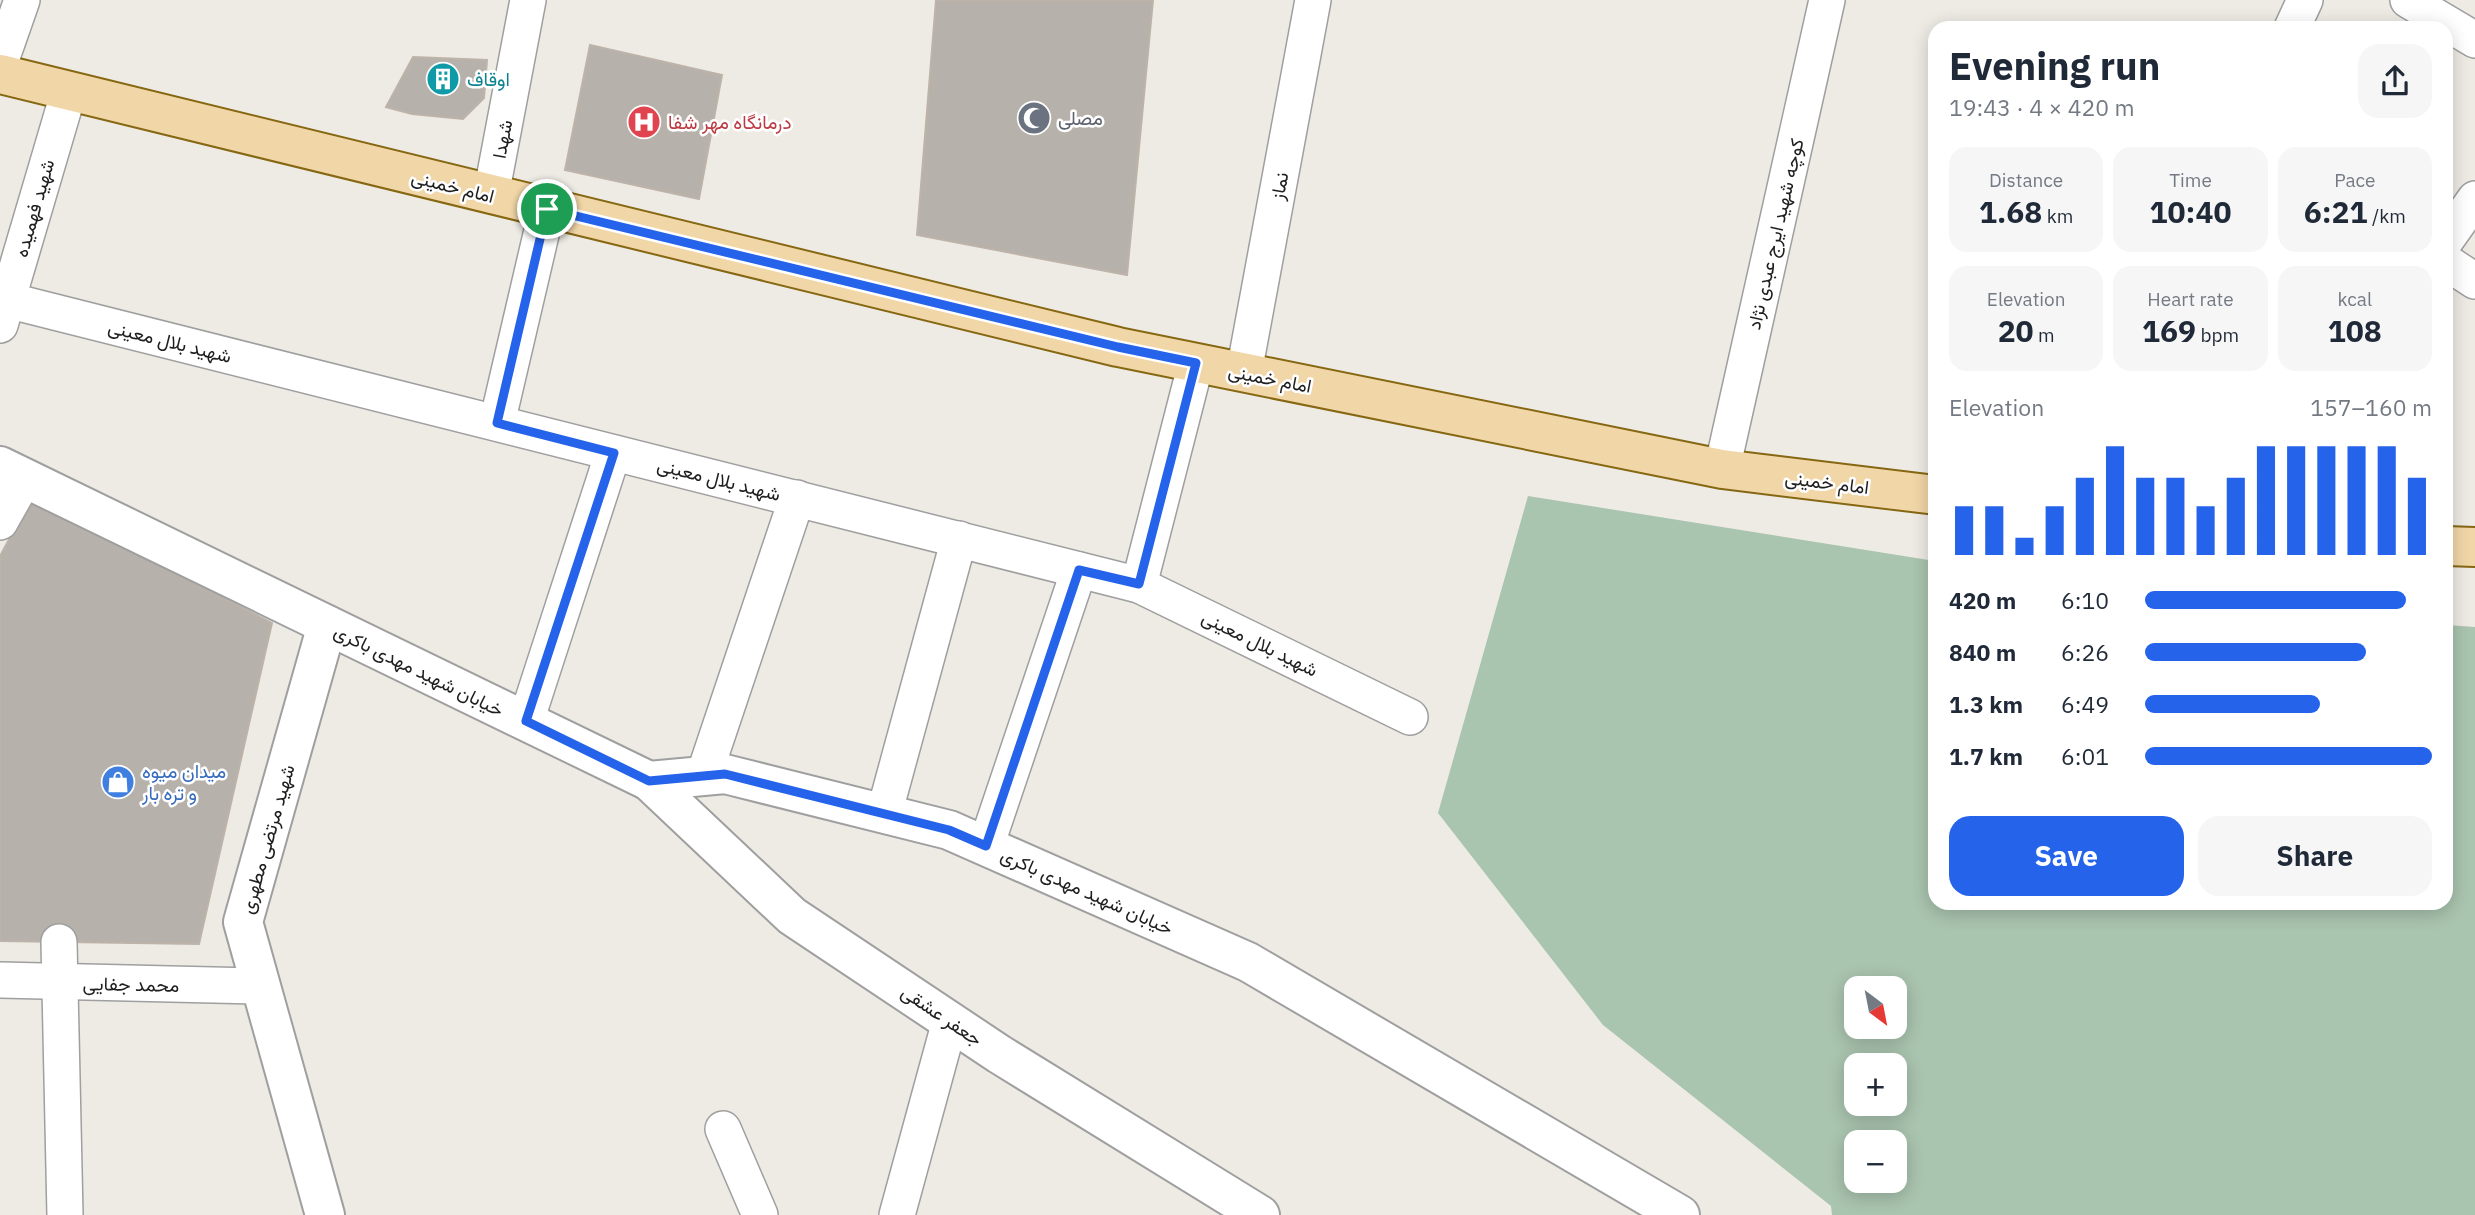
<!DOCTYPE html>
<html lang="en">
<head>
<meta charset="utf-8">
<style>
  :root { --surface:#fff; --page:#f6f6f7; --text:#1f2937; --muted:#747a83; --accent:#2563eb }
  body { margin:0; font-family:"IBM Plex Sans",Vazirmatn,sans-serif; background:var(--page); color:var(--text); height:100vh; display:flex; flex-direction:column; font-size:26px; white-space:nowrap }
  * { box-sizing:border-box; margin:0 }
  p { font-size:23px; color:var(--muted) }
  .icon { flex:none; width:38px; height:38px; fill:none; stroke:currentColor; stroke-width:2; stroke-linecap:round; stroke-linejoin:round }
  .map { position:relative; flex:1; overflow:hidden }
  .drawer { position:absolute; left:1928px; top:21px; width:525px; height:889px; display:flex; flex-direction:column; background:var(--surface); border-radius:21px; box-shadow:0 4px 18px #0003 }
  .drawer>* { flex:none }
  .needle { width:46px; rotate:148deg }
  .tools { position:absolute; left:1844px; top:976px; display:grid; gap:14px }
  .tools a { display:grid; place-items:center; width:63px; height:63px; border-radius:14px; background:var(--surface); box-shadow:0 4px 18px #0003; font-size:35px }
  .pin { position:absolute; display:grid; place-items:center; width:60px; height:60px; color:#fff; margin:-30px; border:4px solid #fff; border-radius:50%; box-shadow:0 2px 7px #0007 }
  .round { display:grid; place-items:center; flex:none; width:74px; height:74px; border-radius:21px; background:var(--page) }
  .headline { display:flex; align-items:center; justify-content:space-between; height:119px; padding:0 21px }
  h1 { font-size:38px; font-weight:800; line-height:52px }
  .figures { display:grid; grid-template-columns:repeat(3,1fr); gap:10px; height:119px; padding:7px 21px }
  .figures div { display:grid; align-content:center; border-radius:18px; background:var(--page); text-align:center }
  .figures b { font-size:30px; font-weight:800 }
  .figures small { font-size:19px; font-weight:400 }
  .figures p { font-size:19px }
  .chart { height:196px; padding:14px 21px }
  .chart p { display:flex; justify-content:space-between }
  .chart svg { width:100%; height:126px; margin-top:7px; stroke:var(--accent); stroke-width:6 }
  .button { display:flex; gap:14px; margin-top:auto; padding:14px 21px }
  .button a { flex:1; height:80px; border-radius:21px; background:var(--accent); color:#fff; font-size:28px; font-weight:800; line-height:80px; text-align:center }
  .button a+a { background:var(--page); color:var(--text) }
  ul { padding:0 21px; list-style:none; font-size:23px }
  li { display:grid; grid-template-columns:112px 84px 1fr; align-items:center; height:52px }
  li i { height:18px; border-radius:9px; background:var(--accent) }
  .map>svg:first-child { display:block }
  .cemetery { fill:#a9c4af; fill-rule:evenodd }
  .building { fill:#b7b1ab; stroke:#bdb3a9; stroke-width:2 }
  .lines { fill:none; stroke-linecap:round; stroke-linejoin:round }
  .minor-casing { stroke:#9f9f9f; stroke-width:38 }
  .tertiary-casing { stroke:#9f9f9f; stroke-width:42 }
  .primary-casing { stroke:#866712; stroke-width:42 }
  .minor { stroke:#fff; stroke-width:35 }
  .tertiary { stroke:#fff; stroke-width:38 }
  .primary { stroke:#f1d6a7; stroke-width:38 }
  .route-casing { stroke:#fff; stroke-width:14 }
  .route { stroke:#2563eb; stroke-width:9 }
  .labels { text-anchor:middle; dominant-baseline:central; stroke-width:5; stroke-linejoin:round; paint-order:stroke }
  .culture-label { font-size:19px; fill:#0d838f; stroke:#fff; text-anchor:start }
  .worship-label { font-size:19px; fill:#5b616d; stroke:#fff; text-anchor:start }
  .health-label { font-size:19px; fill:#be3a42; stroke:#fff; text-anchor:start }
  .street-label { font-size:19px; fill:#1e1e1e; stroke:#fff }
  .shop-label { font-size:19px; fill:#366cbe; stroke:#fff; text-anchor:start }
</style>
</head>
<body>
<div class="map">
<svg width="2475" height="1215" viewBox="0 0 2475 1215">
  <rect width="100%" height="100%" fill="#eeebe5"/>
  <path class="cemetery" d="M 1528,496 L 1935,561 L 1936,903 L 2446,903 L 2447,625 L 2475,627 L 2475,1215 L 1832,1215 L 1831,1206 L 1603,1025 L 1438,813 ZM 1857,989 L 1895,989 L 1895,1027 L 1857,1027 ZM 1857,1066 L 1895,1066 L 1895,1104 L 1857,1104 ZM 1857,1143 L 1895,1143 L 1895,1181 L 1857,1181 Z"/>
  <g class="building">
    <polygon points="936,0 1153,0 1127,275 917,235"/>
    <polygon points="590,45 722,75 699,199 565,170"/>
    <polygon points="413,57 487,60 484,98 463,119 412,114 386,107"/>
    <polygon points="31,499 272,623 199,944 0,941 0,556"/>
  </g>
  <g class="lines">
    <defs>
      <g id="minor">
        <polyline points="2408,0 2475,40"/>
        <polyline points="2292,28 2305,0"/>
        <polyline points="0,63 22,0"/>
        <polyline points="491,195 528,0"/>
        <polyline points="2446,240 2475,199"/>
        <polyline points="2446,262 2475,281"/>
        <polyline points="7,300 1139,585 1410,717"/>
        <polyline points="0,325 69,91"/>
        <polyline points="1244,372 1313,0"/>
        <polyline points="497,423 547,209"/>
        <polyline points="1722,469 1827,0"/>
        <polyline points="0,522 25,478"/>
        <polyline points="1139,585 1196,363"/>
        <polyline points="526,721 613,453"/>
        <polyline points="704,775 797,498"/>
        <polyline points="884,814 959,539"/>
        <polyline points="986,846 1079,570"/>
        <polyline points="59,942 65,1215"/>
        <polyline points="0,980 261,986"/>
        <polyline points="723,1129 760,1215"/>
        <polyline points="897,1215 950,1021"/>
      </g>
      <g id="tertiary">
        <polyline points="0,466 649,781 725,774 949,830 1248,962 1680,1215"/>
        <polyline points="649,781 792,916 999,1054 1260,1215"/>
        <polyline points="325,1215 243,922 327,625"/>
      </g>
      <g id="primary">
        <polyline points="0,74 1118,347 1722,469 1936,495"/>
        <polyline points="2446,546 2475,547"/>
      </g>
    </defs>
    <use href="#minor" class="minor-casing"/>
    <use href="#tertiary" class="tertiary-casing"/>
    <use href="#primary" class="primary-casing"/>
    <use href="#minor" class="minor"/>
    <use href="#tertiary" class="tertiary"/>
    <use href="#primary" class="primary"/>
  </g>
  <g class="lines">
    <defs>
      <polygon id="route" points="547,209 1118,347 1196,363 1139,584 1079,570 986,846 949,830 725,774 649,781 526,721 614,453 497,423"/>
    </defs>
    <use href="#route" class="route-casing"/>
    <use href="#route" class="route"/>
  </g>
  <defs>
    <symbol id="building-disc" viewBox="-11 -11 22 22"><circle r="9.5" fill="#0f9aa8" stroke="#fff"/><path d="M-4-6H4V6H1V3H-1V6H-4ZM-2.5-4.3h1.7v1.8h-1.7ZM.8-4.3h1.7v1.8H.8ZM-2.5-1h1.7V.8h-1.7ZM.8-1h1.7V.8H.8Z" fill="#fff"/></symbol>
    <symbol id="mosque-disc" viewBox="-11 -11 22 22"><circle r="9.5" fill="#6b7280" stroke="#fff"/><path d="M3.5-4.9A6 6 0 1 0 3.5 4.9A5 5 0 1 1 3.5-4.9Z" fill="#fff"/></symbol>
    <symbol id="hospital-disc" viewBox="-11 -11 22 22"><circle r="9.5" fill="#e0444e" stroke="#fff"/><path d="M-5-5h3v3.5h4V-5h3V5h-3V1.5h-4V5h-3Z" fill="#fff"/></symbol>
    <symbol id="shop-disc" viewBox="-11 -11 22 22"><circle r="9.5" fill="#3f7fe0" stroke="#fff"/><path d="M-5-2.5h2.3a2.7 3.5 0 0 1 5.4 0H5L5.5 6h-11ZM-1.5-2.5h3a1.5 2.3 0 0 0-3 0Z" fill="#fff"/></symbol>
  </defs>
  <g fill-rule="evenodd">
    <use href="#building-disc" x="424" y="60" width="38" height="38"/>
    <use href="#mosque-disc" x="1015" y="99" width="38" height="38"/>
    <use href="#hospital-disc" x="625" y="103" width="38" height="38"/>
    <use href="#shop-disc" x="99" y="763" width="38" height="38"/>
  </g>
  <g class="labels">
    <g class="culture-label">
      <text x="467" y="79">اوقاف</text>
    </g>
    <g class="worship-label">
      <text x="1058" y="118">مصلی</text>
    </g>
    <g class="health-label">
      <text x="668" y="122">درمانگاه مهر شفا</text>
    </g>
    <g class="street-label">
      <text transform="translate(502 139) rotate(-79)">شهدا</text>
      <text transform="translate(453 186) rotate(14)">امام خمینی</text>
      <text transform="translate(1279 186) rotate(-79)">نماز</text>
      <text transform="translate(34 208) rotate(-74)">شهید فهمیده</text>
      <text transform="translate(1775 234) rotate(-77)">کوچه شهید ایرج عبدی نژاد</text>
      <text transform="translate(170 341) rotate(14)">شهید بلال معینی</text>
      <text transform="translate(1270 378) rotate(11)">امام خمینی</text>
      <text transform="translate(719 479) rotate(14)">شهید بلال معینی</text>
      <text transform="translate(1827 482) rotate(7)">امام خمینی</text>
      <text transform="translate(1260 643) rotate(26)">شهید بلال معینی</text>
      <text transform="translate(419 670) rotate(26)">خیابان شهید مهدی باکری</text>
      <text transform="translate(267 839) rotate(-74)">شهید مرتضی مطهری</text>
      <text transform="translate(1087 891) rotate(24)">خیابان شهید مهدی باکری</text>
      <text transform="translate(131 984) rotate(1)">محمد جفایی</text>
      <text transform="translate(942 1015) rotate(34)">جعفر عشقی</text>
    </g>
    <g class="shop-label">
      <text x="142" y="771">میدان میوه<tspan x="142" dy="22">و تره بار</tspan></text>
    </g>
  </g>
</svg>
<div class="tools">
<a><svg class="needle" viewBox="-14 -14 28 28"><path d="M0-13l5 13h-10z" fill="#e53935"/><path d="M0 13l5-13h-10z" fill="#747a83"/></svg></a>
<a>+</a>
<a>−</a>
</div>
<div class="pin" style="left:547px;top:209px;background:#1e9e55"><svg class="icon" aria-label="arrive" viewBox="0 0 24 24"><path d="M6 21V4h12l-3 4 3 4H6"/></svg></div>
<section class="drawer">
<div class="headline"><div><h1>Evening run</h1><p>19:43 · 4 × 420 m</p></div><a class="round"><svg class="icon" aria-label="share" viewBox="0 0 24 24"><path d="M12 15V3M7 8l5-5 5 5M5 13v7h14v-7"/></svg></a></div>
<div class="figures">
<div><p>Distance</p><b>1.68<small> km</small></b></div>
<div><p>Time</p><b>10:40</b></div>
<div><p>Pace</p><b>6:21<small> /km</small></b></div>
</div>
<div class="figures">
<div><p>Elevation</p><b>20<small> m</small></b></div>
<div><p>Heart rate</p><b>169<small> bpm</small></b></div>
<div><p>kcal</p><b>108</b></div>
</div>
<div class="chart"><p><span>Elevation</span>157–160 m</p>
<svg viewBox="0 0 160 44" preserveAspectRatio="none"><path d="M5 44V27M15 44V27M25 44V38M35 44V27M45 44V17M55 44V6M65 44V17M75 44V17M85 44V27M95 44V17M105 44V6M115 44V6M125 44V6M135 44V6M145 44V6M155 44V17"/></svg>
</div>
<ul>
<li><b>420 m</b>6:10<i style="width:91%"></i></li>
<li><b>840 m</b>6:26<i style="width:77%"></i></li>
<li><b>1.3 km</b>6:49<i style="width:61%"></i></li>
<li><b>1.7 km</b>6:01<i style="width:100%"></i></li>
</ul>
<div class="button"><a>Save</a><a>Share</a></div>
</section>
</div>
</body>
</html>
